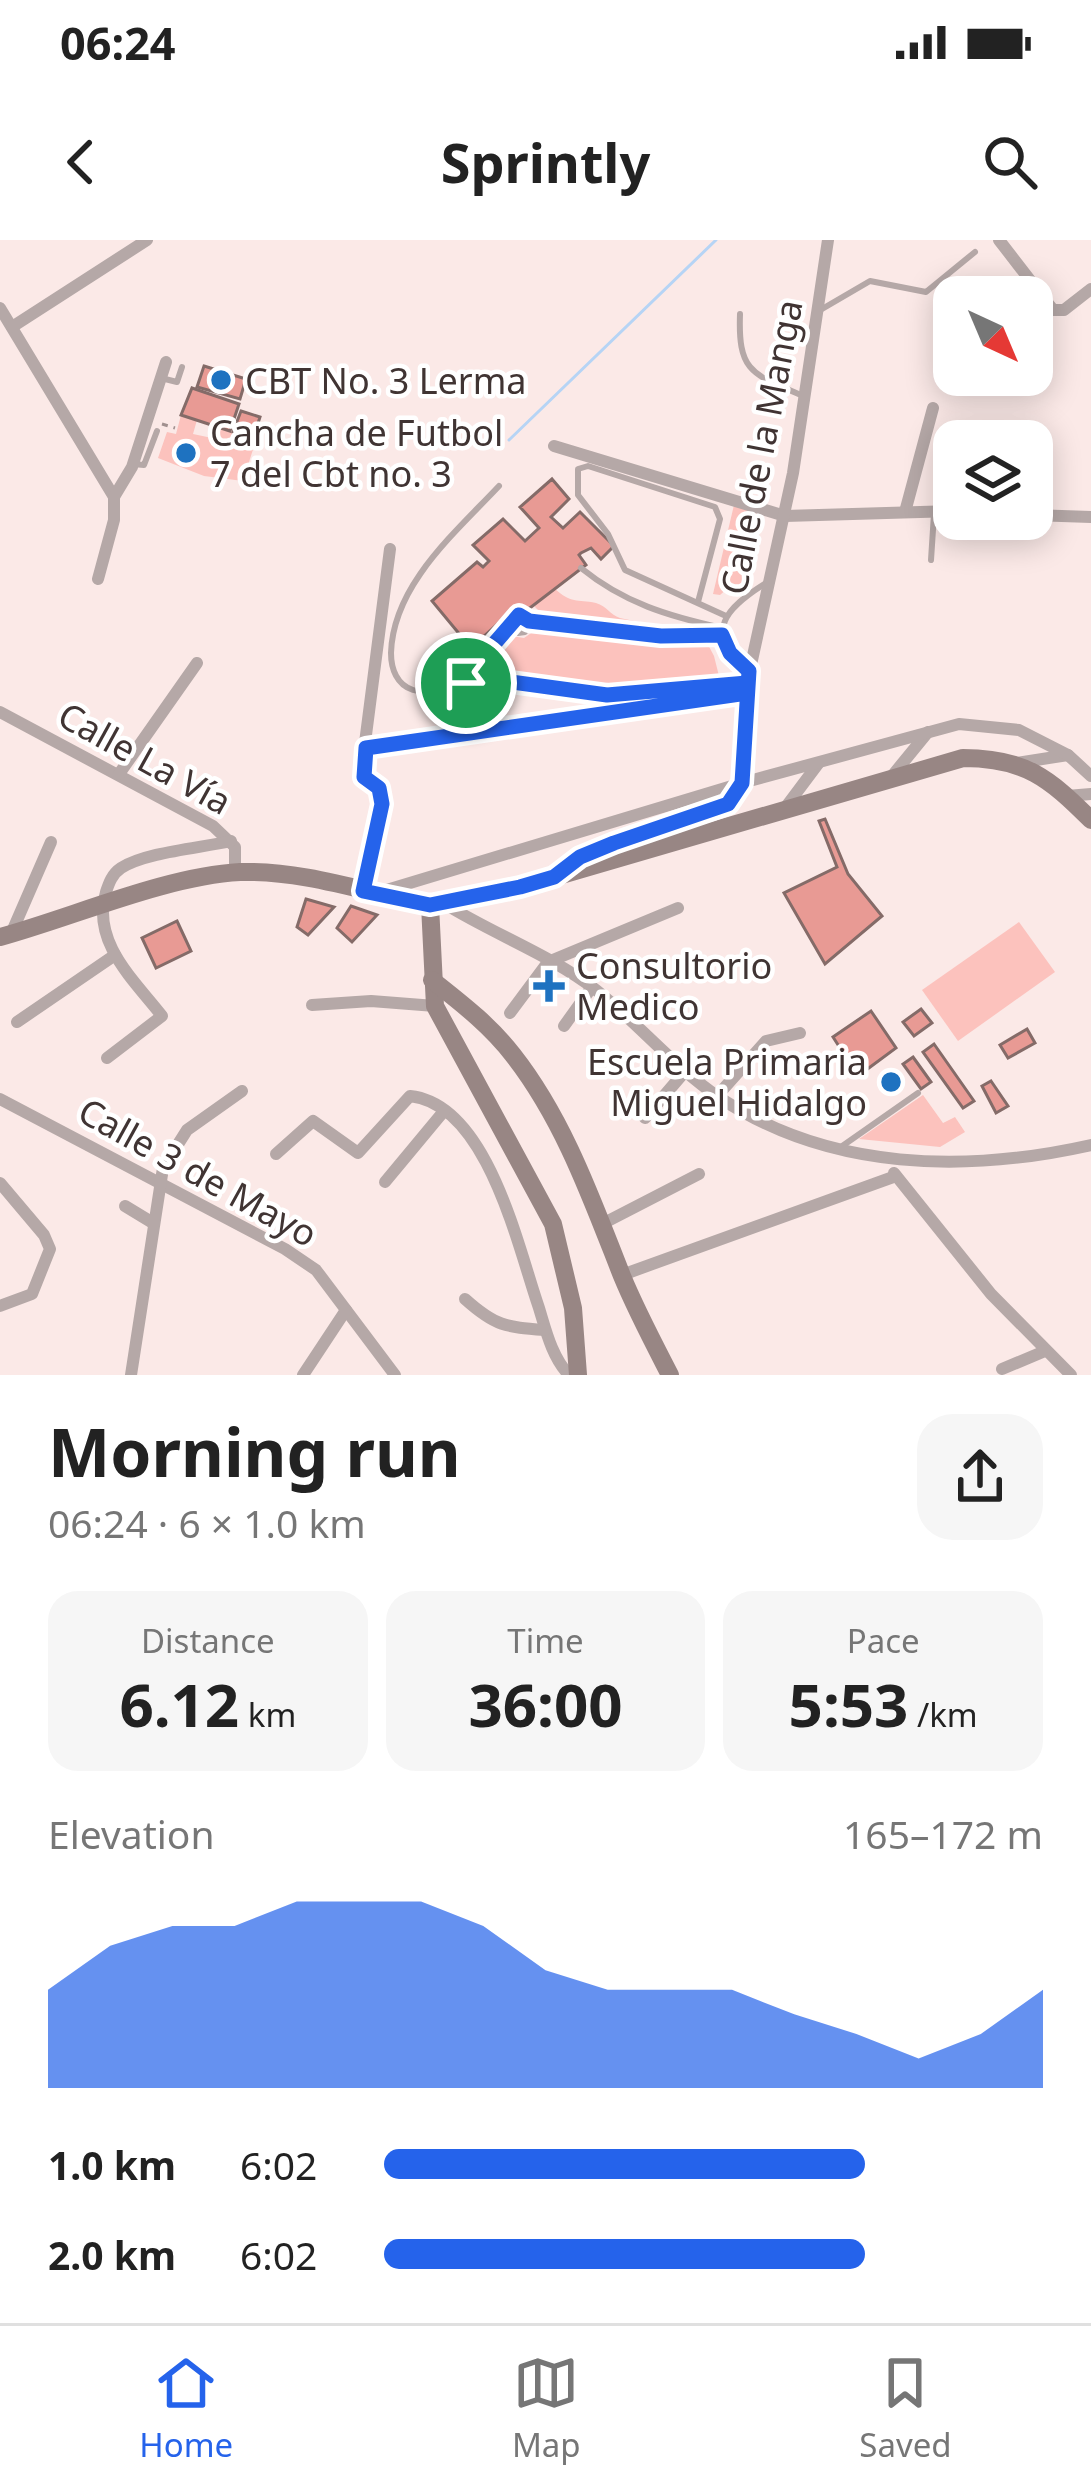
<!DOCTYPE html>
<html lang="en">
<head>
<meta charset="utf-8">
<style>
  :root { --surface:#fff; --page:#f6f6f6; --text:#222; --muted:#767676; --line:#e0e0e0; --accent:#2563eb }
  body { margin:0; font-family:"Noto Sans",sans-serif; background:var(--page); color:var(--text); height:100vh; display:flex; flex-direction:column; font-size:45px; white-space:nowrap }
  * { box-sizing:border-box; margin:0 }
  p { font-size:39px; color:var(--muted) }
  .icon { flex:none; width:66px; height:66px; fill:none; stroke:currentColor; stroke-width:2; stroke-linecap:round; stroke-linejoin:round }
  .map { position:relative; height:1135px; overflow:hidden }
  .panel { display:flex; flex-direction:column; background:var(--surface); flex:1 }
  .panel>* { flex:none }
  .needle { width:78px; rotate:136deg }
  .tools { position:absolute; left:933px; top:36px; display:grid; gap:24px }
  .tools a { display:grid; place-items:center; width:120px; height:120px; border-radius:24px; background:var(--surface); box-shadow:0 6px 30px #0003; font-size:60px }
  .pin { position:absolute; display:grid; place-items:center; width:102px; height:102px; color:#fff; margin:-51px; border:6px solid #fff; border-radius:50%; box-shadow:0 3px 12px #0007 }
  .round { display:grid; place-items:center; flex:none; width:126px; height:126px; border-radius:36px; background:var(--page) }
  .overview { display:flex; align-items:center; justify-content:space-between; height:204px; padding:0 48px }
  h1 { font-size:66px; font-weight:700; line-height:90px }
  .figures { display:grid; grid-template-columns:repeat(3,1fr); gap:18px; height:204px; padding:12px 48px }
  .figures div { display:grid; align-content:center; border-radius:30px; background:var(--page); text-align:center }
  .figures b { font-size:60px; font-weight:700 }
  .figures small { font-size:33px; font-weight:400 }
  .figures p { font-size:33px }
  .chart { height:336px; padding:24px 48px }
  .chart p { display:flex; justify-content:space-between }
  .chart svg { width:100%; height:216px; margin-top:12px; fill:var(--accent); opacity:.7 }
  ul { padding:0 48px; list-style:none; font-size:39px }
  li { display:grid; grid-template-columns:192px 144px 1fr; align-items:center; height:90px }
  li i { height:30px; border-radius:15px; background:var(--accent) }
  .status { display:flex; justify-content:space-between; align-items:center; height:84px; padding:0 60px; background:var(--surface); direction:ltr }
  .status svg { height:33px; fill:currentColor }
  header { display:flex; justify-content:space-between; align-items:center; height:156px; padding:0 48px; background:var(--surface); font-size:54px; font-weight:700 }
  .tab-bar { display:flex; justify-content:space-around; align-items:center; height:168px; border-top:3px solid var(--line); background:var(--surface); font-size:33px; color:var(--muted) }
  .tab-bar a { display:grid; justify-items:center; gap:6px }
  .tab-bar .selected { color:var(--accent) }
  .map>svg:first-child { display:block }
  .green { fill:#fcc2bd }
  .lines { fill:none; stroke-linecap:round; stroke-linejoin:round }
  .stream { stroke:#b6d4f5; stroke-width:3 }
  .building { fill:#e89a94; stroke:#846b68; stroke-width:3 }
  .path { stroke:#a0908f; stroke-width:3; stroke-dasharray:6 6; stroke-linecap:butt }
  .lane { stroke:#b5a8a7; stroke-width:6 }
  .street { stroke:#b5a8a7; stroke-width:12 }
  .secondary { stroke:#988684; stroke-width:18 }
  .route-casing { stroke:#fff; stroke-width:24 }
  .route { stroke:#2563eb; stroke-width:15 }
  .poi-dot { fill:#1e72c0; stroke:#fff; stroke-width:4.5 }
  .labels { text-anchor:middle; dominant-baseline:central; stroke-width:9; stroke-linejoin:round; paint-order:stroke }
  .poi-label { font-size:36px; fill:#403433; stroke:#fff; text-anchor:start }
  .street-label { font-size:36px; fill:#403433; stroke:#fff }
</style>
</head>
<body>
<div class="status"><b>06:24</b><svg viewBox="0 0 49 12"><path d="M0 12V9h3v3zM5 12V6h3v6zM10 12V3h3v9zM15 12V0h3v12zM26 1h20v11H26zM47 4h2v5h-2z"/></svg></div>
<header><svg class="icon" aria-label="back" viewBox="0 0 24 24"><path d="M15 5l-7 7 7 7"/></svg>Sprintly<svg class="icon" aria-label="search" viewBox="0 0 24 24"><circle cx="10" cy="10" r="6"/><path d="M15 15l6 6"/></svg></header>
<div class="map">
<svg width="1091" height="1135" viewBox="0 0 1091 1135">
  <rect width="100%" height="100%" fill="#fbe9e7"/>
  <g class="green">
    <polygon points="181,175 197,180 193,194 212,198 217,186 256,200 243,241 204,236 158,218 167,192 176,194"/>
    <polygon points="734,265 761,272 744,344 729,347 720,355 713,354"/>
    <path d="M 554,348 C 571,364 577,359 596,363 C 607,366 610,375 620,378 C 645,384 669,385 693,387 L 696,391 L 651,389 L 542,374 L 534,366 Z"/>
    <path d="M 540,387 L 705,399 L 714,416 L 719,436 C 647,444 553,455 486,423 L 511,396 L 524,398 Z"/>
    <polygon points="1019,682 1055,732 958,801 922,750"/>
    <polygon points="923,855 943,883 955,877 965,892 940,907 859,899"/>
  </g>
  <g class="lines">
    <polyline class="stream" points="509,200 716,0"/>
  </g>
  <g class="building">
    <polygon points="204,126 246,139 240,159 197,147"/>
    <polygon points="192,148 239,164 230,191 181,175"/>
    <polygon points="241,171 260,177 253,199 233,192"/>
    <polygon points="552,239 569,259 551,277 563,288 580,272 614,306 601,319 591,308 581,313 579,315 586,325 522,374 515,368 471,408 432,361 477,322 483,327 489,321 473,305 503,279 525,301 539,288 520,267"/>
    <polygon points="825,579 848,634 882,676 825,724 784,653 837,627 819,581"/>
    <polygon points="306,659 334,667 308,695 297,687"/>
    <polygon points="351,666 377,675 352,702 337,688"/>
    <polygon points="177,681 191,711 156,728 142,698"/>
    <polygon points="921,769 932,783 914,796 903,782"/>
    <polygon points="871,771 896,808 858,836 833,797"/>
    <polygon points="1027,789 1035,803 1008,818 1000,805"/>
    <polygon points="934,804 974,861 963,868 923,812"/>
    <polygon points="913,817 931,842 921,849 903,824"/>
    <polygon points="991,841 1008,866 996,873 982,846"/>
  </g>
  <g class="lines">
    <polyline class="path" points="162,184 175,188"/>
    <g class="lane">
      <polyline points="822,69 870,41 926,52 975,12"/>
      <path d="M 740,74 C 738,131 751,134 801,155"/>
      <polyline points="161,138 177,142 182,127"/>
      <polyline points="133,224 144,225 157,191"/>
      <path d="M 499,246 C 455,293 393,345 391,413 C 391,429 397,445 413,450 C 436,457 477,440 504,441 C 538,443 571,454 605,455 C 651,456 698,448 744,443"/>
      <polyline points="931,320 934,274"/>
      <path d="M 581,328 C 624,363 668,376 722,388"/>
      <polyline points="698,362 720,279 715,267 588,226 578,229 578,255 608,294 625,330 726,376"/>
      <polyline points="529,381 661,396 721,395"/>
      <path d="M 748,429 C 702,392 726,368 766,343"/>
      <path d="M 466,442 C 479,418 506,399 516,377 L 523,376 L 529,381 L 525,392 L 518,393 L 512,387"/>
      <polyline points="838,909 918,853"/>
    </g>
    <g class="street">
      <polyline points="999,0 1053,70 1064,70 1091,49"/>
      <polyline points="0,68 114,257"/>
      <polyline points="12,87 147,0"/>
      <polyline points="554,206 785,276 954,271"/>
      <polyline points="905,272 933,168"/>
      <polyline points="1032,275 1091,277"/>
      <polyline points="98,339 114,280 114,257 132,227 166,122"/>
      <polyline points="0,472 213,586 235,607 235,633"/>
      <polyline points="366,508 747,453"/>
      <polyline points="1017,523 1068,515"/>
      <polyline points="119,534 197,423"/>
      <polyline points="892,536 928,492"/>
      <polyline points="1067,556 1091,554"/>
      <polyline points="785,568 818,524"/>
      <polyline points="563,629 580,617 614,603 710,573 727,564 742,543 747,443 793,233 828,0"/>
      <polyline points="363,651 382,564 379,549 364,537 362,526 390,309"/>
      <polyline points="380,652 742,543 959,484 1019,490 1068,515 1091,536"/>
      <path d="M 445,664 C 493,694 551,715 596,750 C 639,784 675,828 720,858 C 830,931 966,933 1091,905"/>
      <polyline points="11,694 51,602"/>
      <polyline points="312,765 371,761 435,766"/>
      <polyline points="510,773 548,722 678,668"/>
      <polyline points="17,782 115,715"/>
      <polyline points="564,786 592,747"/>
      <path d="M 107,818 L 162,776 C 134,740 91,702 106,652 C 109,643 112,634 121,628 C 146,612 201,608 231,601"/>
      <polyline points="717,856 766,801 800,793"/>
      <polyline points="0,859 285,1009 316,1030 395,1135"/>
      <polyline points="645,878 687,829"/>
      <path d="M 276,914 L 313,881 L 358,913 L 410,856 C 488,864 518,1008 539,1068 C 546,1091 552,1117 569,1135"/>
      <polyline points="894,933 991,1054 1071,1135"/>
      <polyline points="385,942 444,871"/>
      <polyline points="0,943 44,995 50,1009 32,1054 0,1066"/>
      <polyline points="125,966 153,983"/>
      <polyline points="604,983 699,934"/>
      <polyline points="622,1035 896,936"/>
      <path d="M 465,1059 C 495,1086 505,1087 545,1090"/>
      <polyline points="1002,1129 1045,1111"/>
      <polyline points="131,1135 163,928 187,890 242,851"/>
      <polyline points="303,1135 346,1070"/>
    </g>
    <g class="secondary">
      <polyline points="430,665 435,766 553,984 573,1068 578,1135"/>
      <path d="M 0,697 C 73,677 166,636 240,632 C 304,630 368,653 430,665 L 520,647 L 963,518 C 1025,518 1049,538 1091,580"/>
      <path d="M 432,740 C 461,763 490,785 513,815 C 564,880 592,960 622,1036 C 636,1070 653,1102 670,1135"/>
    </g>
  </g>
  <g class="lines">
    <defs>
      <polyline id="route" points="466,443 504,441 607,455 747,443 747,453 366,508 364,537 379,548 382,564 363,651 430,665 520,647 554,637 580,617 614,603 728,564 742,543 749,431 730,413 722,395 661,396 529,381 519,375 481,419 466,443"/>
    </defs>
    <use href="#route" class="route-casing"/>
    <use href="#route" class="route"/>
  </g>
  <g class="poi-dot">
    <circle cx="221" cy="140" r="12"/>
    <circle cx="186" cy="213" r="12"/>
    <path d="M543 728h12v12h12v12h-12v12h-12v-12h-12v-12h12z"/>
    <circle cx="891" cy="842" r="12"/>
  </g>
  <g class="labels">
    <g class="poi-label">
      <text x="245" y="140">CBT No. 3 Lerma</text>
      <text x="210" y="192">Cancha de Futbol<tspan x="210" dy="41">7 del Cbt no. 3</tspan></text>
      <text x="576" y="725">Consultorio<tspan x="576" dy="41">Medico</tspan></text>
      <text x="867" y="821" text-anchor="end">Escuela Primaria<tspan x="867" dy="41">Miguel Hidalgo</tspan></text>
    </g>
    <g class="street-label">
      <text transform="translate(761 207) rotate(-79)">Calle de la Manga</text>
      <text transform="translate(145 518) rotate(29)">Calle La Vía</text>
      <text transform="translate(198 932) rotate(29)">Calle 3 de Mayo</text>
    </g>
  </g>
</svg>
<div class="tools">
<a><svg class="needle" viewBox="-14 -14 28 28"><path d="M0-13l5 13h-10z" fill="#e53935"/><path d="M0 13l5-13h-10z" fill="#767676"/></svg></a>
<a><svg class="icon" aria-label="layers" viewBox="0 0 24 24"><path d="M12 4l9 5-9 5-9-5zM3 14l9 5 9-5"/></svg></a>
</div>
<div class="pin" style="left:466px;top:443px;background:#1e9e55"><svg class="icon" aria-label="arrive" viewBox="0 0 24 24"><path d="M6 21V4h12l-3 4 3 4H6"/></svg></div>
</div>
<section class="panel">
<div class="overview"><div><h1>Morning run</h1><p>06:24 · 6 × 1.0 km</p></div><a class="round"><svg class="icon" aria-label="share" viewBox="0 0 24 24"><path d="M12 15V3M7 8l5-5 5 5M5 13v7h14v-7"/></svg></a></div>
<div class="figures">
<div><p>Distance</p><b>6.12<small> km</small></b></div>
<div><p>Time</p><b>36:00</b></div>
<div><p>Pace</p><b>5:53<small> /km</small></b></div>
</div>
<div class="chart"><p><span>Elevation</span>165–172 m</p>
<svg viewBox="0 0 160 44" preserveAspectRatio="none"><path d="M0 44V24L10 15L20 11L30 11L40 6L50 6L60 6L70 11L80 20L90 24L100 24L110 24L120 29L130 33L140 38L150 33L160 24V44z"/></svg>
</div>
<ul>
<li><b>1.0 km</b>6:02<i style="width:73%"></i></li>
<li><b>2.0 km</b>6:02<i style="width:73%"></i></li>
</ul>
</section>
<nav class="tab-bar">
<a class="selected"><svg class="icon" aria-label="home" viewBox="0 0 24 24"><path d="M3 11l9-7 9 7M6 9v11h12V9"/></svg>Home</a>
<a><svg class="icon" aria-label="map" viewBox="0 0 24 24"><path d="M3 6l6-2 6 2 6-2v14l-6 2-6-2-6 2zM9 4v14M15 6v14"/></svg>Map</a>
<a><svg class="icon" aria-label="saved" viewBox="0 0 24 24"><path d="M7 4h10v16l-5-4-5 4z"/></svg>Saved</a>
</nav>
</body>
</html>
